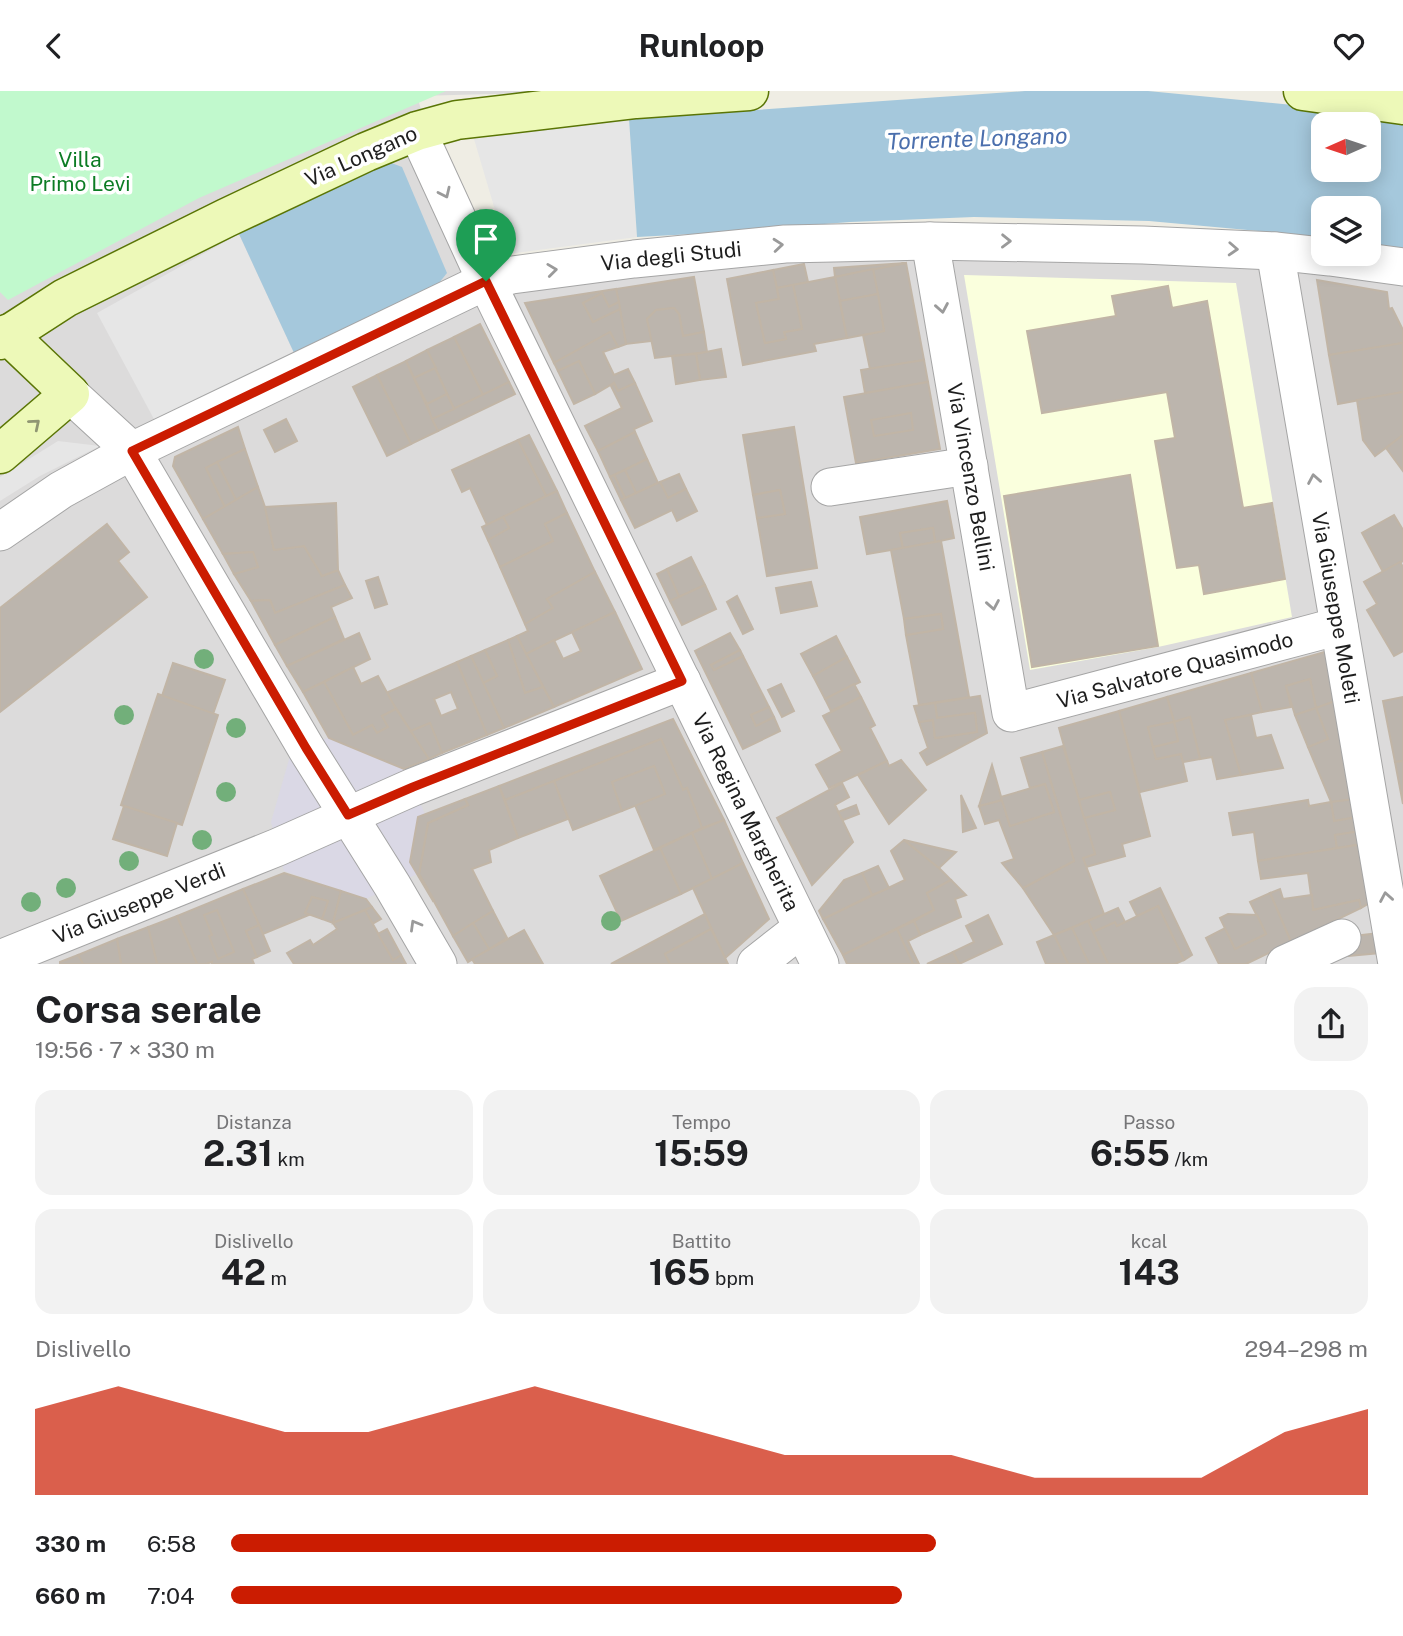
<!DOCTYPE html>
<html lang="it">
<head>
<meta charset="utf-8">
<style>
  :root { --surface:#fff; --page:#f2f2f2; --text:#202124; --muted:#757577; --accent:#cb1c01 }
  body { margin:0; font-family:"Public Sans",sans-serif; background:var(--page); color:var(--text); height:100vh; display:flex; flex-direction:column; font-size:26px; white-space:nowrap }
  * { box-sizing:border-box; margin:0 }
  p { font-size:23px; color:var(--muted) }
  .icon { flex:none; width:38px; height:38px; fill:none; stroke:currentColor; stroke-width:2; stroke-linecap:round; stroke-linejoin:round }
  .map { position:relative; height:873px; overflow:hidden }
  .sheet { display:flex; flex-direction:column; background:var(--surface); flex:1 }
  .sheet>* { flex:none }
  .needle { width:46px; rotate:267deg }
  .buttons { position:absolute; left:1311px; top:21px; display:grid; gap:14px }
  .buttons a { display:grid; place-items:center; width:70px; height:70px; border-radius:14px; background:var(--surface); box-shadow:0 4px 18px #0003; font-size:35px }
  .pin { position:absolute; display:grid; place-items:center; width:60px; height:60px; color:#fff; margin:-72px -30px; border-radius:50% 50% 50% 0; rotate:-45deg; box-shadow:0 0 7px #0007 }
  .pin .icon { rotate:45deg }
  .round { display:grid; place-items:center; flex:none; width:74px; height:74px; border-radius:21px; background:var(--page) }
  .headline { display:flex; align-items:center; justify-content:space-between; height:119px; padding:0 35px }
  h1 { font-size:38px; font-weight:700; line-height:52px }
  .metrics { display:grid; grid-template-columns:repeat(3,1fr); gap:10px; height:119px; padding:7px 35px }
  .metrics div { display:grid; align-content:center; border-radius:18px; background:var(--page); text-align:center }
  .metrics b { font-size:35px; font-weight:700 }
  .metrics small { font-size:19px; font-weight:400 }
  .metrics p { font-size:19px }
  .chart { height:196px; padding:14px 35px }
  .chart p { display:flex; justify-content:space-between }
  .chart svg { width:100%; height:126px; margin-top:7px; fill:var(--accent); opacity:.7 }
  ul { padding:0 35px; list-style:none; font-size:23px }
  li { display:grid; grid-template-columns:112px 84px 1fr; align-items:center; height:52px }
  li i { height:18px; border-radius:9px; background:var(--accent) }
  header { display:flex; justify-content:space-between; align-items:center; height:91px; padding:0 35px; background:var(--surface); font-size:32px; font-weight:700 }
  .map>svg:first-child { display:block }
  .residential { fill:#dcdbdb }
  .education { fill:#faffdd }
  .park { fill:#c1f9cd }
  .parking { fill:#e6e6e6 }
  .plaza { fill:#dad8e5 }
  .water { fill:#a5c8dc; fill-rule:evenodd }
  .building { fill:#bcb5ad; stroke:#c1b5a6; stroke-width:2; fill-rule:evenodd }
  .lines { fill:none; stroke-linecap:round; stroke-linejoin:round }
  .street-casing { stroke:#a5a5a5; stroke-width:39 }
  .secondary-casing { stroke:#5a7505; stroke-width:41 }
  .street { stroke:#fff; stroke-width:37 }
  .secondary { stroke:#edf9b8; stroke-width:38 }
  .tree { fill:#72af7a }
  .oneway { stroke:#9a9a9a }
  .oneway2 { stroke:#909673 }
  .route-casing { stroke:#fff; stroke-width:14 }
  .route { stroke:#cb1c01; stroke-width:9 }
  .labels { text-anchor:middle; dominant-baseline:central; stroke-width:7; stroke-linejoin:round; paint-order:stroke }
  .street-label { font-size:21px; fill:#1e1e1e; stroke:#fff }
  .park-label { font-size:21px; fill:#0c7c24; stroke:#fff }
  .water-label { font-size:23px; font-style:italic; fill:#4b6fad; stroke:#fff }
</style>
</head>
<body>
<header><svg class="icon" aria-label="back" viewBox="0 0 24 24"><path d="M15 5l-7 7 7 7"/></svg>Runloop<svg class="icon" aria-label="heart" viewBox="0 0 24 24"><path d="M12 20l-8-8c-3-5 5-10 8-4 3-6 11-1 8 4z"/></svg></header>
<div class="map">
<svg width="1403" height="873" viewBox="0 0 1403 873">
  <rect width="100%" height="100%" fill="#efede4"/>
  <polygon class="residential" points="0,0 561,0 562,1 417,5 472,191 592,168 1403,159 1403,873 0,873"/>
  <polygon class="education" points="964,184 1236,192 1292,526 1158,556 1030,579"/>
  <polygon class="park" points="0,0 446,0 199,107 8,209 0,201"/>
  <g class="parking">
    <polygon points="629,28 637,146 508,163 474,48"/>
    <polygon points="239,143 295,264 155,330 97,222"/>
    <polygon points="58,350 100,355 40,385 0,410 0,386"/>
  </g>
  <polygon class="plaza" points="329,646 405,678 429,732 417,783 366,808 284,780 271,731 290,665"/>
  <g class="water">
    <path d="M 1025,0 L 1148,0 L 1303,15 L 1403,29 L 1403,159 L 1369,153 L 1368,117 L 1323,117 L 1323,146 L 1149,130 L 974,126 L 850,131 L 712,142 L 637,146 L 629,28 ZM 1323,33 L 1368,33 L 1368,79 L 1323,79 Z"/>
    <polygon points="389,71 402,76 447,182 435,197 295,264 239,143"/>
  </g>
  <g class="building">
    <polygon points="906,172 924,269 870,278 863,244 884,240 873,178"/>
    <polygon points="906,172 835,186 834,177"/>
    <polygon points="804,173 808,191 777,197 773,179"/>
    <polygon points="873,178 878,203 840,210 835,186"/>
    <polygon points="773,179 779,208 756,212 765,252 786,248 784,241 802,238 793,194 835,186 847,247 814,253 816,260 743,274 727,188"/>
    <polygon points="694,186 704,241 683,245 679,223 674,217 656,219 647,228 652,250 626,253 616,198"/>
    <polygon points="1317,189 1387,201 1389,218 1392,217 1403,239 1403,252 1329,264"/>
    <polygon points="793,194 802,238 784,241 786,248 765,252 756,212 779,208 777,197"/>
    <polygon points="1168,195 1172,217 1207,210 1243,417 1272,412 1285,488 1204,503 1199,474 1177,477 1155,350 1175,347 1167,301 1042,322 1027,240 1116,225 1112,205"/>
    <polygon points="616,198 619,211 609,216 602,202 583,212 593,231 620,218 626,253 618,256 610,241 554,272 525,212"/>
    <polygon points="602,202 609,216 619,211 620,218 593,231 583,212"/>
    <polygon points="878,203 884,240 847,247 840,210"/>
    <polygon points="674,217 679,223 683,245 704,241 707,261 655,267 647,228 656,219"/>
    <polygon points="480,233 509,291 483,304 454,246"/>
    <polygon points="610,241 618,256 603,261 614,284 628,278 635,292 618,300 614,292 595,303 579,270 558,280 554,272"/>
    <polygon points="454,246 483,304 454,318 427,259"/>
    <polygon points="1403,252 1403,301 1338,313 1329,264"/>
    <polygon points="721,258 726,286 700,289 696,263"/>
    <polygon points="427,259 436,277 414,287 406,270"/>
    <polygon points="696,263 700,289 676,293 672,265"/>
    <polygon points="924,269 928,291 865,302 861,279"/>
    <polygon points="406,270 438,340 411,353 377,284"/>
    <polygon points="579,270 595,303 574,313 558,280"/>
    <polygon points="435,277 447,303 427,313 414,287"/>
    <polygon points="377,284 411,353 387,365 353,296"/>
    <polygon points="509,291 515,303 438,340 432,328"/>
    <polygon points="928,291 940,358 856,372 844,306"/>
    <polygon points="614,292 618,300 635,292 652,330 634,338 635,341 598,360 585,335 622,317 611,295"/>
    <polygon points="1403,301 1403,344 1375,365 1363,349 1357,309"/>
    <polygon points="447,303 454,318 432,328 427,313"/>
    <polygon points="911,322 913,339 874,345 871,329"/>
    <polygon points="286,328 297,350 275,361 264,339"/>
    <polygon points="238,336 245,358 206,377 225,416 203,428 173,375 175,366"/>
    <polygon points="794,336 817,477 767,485 757,427 785,423 780,399 753,404 743,344"/>
    <polygon points="635,341 647,368 610,386 598,360"/>
    <polygon points="529,344 557,400 546,405 518,349"/>
    <polygon points="1403,344 1403,380 1386,357"/>
    <polygon points="518,349 546,405 487,434 470,397 462,401 452,379"/>
    <polygon points="245,358 258,396 236,409 217,371"/>
    <polygon points="647,368 658,392 636,402 625,379"/>
    <polygon points="217,371 236,409 225,416 206,377"/>
    <polygon points="625,379 636,402 625,407 614,384"/>
    <polygon points="679,383 686,398 668,407 660,391"/>
    <polygon points="614,384 625,407 621,409 610,386"/>
    <polygon points="1130,384 1158,555 1032,576 1004,405"/>
    <polygon points="660,391 668,407 686,398 697,420 677,430 672,419 635,437 621,409"/>
    <polygon points="258,396 265,416 274,459 304,455 322,485 338,479 345,494 275,522 270,509 251,510 234,483 258,476 253,461 223,463 203,428"/>
    <polygon points="780,399 785,423 757,427 753,404"/>
    <polygon points="557,400 567,422 545,433 553,450 500,476 488,449 509,437 503,426"/>
    <polygon points="947,410 954,447 935,451 933,437 900,442 903,457 867,463 860,426"/>
    <polygon points="336,412 338,479 322,485 304,455 274,459 265,416"/>
    <polygon points="567,422 595,481 547,508 553,517 525,533 500,476 553,450 545,433"/>
    <polygon points="1394,424 1403,439 1403,470 1383,481 1362,442"/>
    <polygon points="503,426 509,437 488,449 482,436"/>
    <polygon points="107,433 129,461 118,470 147,506 0,621 0,517"/>
    <polygon points="933,437 935,451 903,457 900,442"/>
    <polygon points="941,450 969,606 919,614 906,544 943,538 941,523 904,528 891,459"/>
    <polygon points="253,461 258,476 234,483 223,463"/>
    <polygon points="691,466 705,494 679,506 667,478"/>
    <polygon points="1400,471 1403,476 1403,560 1394,565 1367,519 1377,513 1364,491"/>
    <polygon points="667,478 679,506 670,510 657,483"/>
    <polygon points="595,481 615,521 526,563 517,545 528,540 525,533 553,517 547,508"/>
    <polygon points="378,486 387,513 375,517 366,490"/>
    <polygon points="811,491 817,515 781,522 776,497"/>
    <polygon points="345,494 352,507 331,516 335,526 275,554 251,510 270,509 275,522"/>
    <polygon points="705,494 716,518 682,534 670,510"/>
    <polygon points="737,505 753,538 743,543 727,511"/>
    <polygon points="615,521 642,578 554,616 526,563 554,549 563,568 581,560 572,541"/>
    <polygon points="941,523 943,538 906,544 904,528"/>
    <polygon points="335,526 344,548 287,575 275,554"/>
    <polygon points="359,542 370,568 303,601 287,575"/>
    <polygon points="730,542 740,559 711,574 714,579 743,565 769,616 751,624 756,635 774,626 780,640 743,658 695,560"/>
    <polygon points="517,545 526,563 543,596 525,602 508,549"/>
    <polygon points="836,545 847,566 813,585 801,563"/>
    <polygon points="508,549 525,602 543,596 554,616 504,637 483,592 497,585 485,559"/>
    <polygon points="485,559 497,585 483,592 471,565"/>
    <polygon points="740,559 743,565 714,579 711,574"/>
    <polygon points="1328,560 1338,609 1316,617 1310,588 1286,595 1291,616 1262,621 1251,582"/>
    <polygon points="471,565 504,637 487,644 457,571"/>
    <polygon points="847,566 860,591 825,608 813,585"/>
    <path d="M 457,571 L 487,644 L 442,662 L 430,632 L 411,640 L 386,602 ZM 451,601 L 458,618 L 441,625 L 434,608 Z"/>
    <polygon points="173,572 225,589 213,623 162,605"/>
    <polygon points="353,576 361,593 378,585 396,618 382,625 388,636 377,642 372,634 353,644 324,591"/>
    <polygon points="1251,582 1262,621 1225,629 1241,684 1217,688 1212,666 1200,668 1190,626 1174,631 1167,606"/>
    <polygon points="1310,588 1316,617 1295,624 1286,595"/>
    <polygon points="324,591 353,644 372,634 377,642 388,636 382,625 396,618 429,668 404,678 329,647 303,601"/>
    <polygon points="781,593 794,620 782,626 768,599"/>
    <polygon points="854,593 861,606 831,620 825,608"/>
    <polygon points="158,603 218,624 182,734 121,714"/>
    <polygon points="980,605 987,642 927,674 920,662 928,657 919,631 933,629 935,647 977,641 975,622 937,627 935,612"/>
    <polygon points="861,606 875,634 870,637 887,670 829,697 816,674 842,660 823,625"/>
    <polygon points="1167,606 1174,631 1148,636 1156,668 1181,663 1187,690 1140,701 1119,620"/>
    <polygon points="1403,606 1403,670 1395,671 1383,610"/>
    <polygon points="1338,609 1355,708 1331,711 1308,656 1328,648 1316,617"/>
    <polygon points="935,612 937,627 975,622 977,641 935,647 933,629 919,631 914,615"/>
    <polygon points="769,616 774,626 756,635 751,624"/>
    <polygon points="1316,617 1328,648 1308,656 1295,624"/>
    <polygon points="1119,620 1150,745 1122,753 1125,765 1086,776 1083,767 1095,763 1084,727 1115,719 1110,701 1079,709 1059,637"/>
    <polygon points="1251,624 1256,647 1271,644 1283,677 1241,684 1225,629"/>
    <polygon points="1190,626 1200,668 1183,671 1181,663 1156,668 1153,656 1178,650 1174,631"/>
    <polygon points="673,628 724,729 702,737 687,697 683,699 661,648 505,709 499,695"/>
    <polygon points="1174,631 1178,650 1153,656 1148,636"/>
    <polygon points="430,632 442,662 429,668 411,640"/>
    <polygon points="661,648 683,699 687,697 702,737 654,759 635,714 665,703 654,675 612,691 622,720 573,739 554,690"/>
    <polygon points="1063,655 1095,763 1083,767 1104,823 1054,844 1023,797 1074,770 1042,661"/>
    <polygon points="1042,661 1074,770 1023,797 1002,772 1014,768 999,729 985,733 979,715 1002,709 1010,735 1054,721 1045,693 1030,697 1021,667"/>
    <polygon points="901,669 926,699 889,733 858,684 887,670 889,675"/>
    <polygon points="1403,670 1403,713 1395,671"/>
    <polygon points="992,674 1002,709 979,715"/>
    <polygon points="654,675 665,703 622,720 612,691"/>
    <polygon points="554,690 568,728 518,747 505,709"/>
    <polygon points="842,692 849,706 835,714 853,751 812,794 777,727"/>
    <polygon points="1045,693 1054,721 1010,735 1001,706"/>
    <polygon points="499,695 518,747 489,759 491,771 472,778 493,820 453,845 419,783 428,732 468,714 465,708"/>
    <polygon points="1110,701 1115,719 1084,727 1079,709"/>
    <polygon points="961,704 976,737 963,741"/>
    <polygon points="465,708 468,714 428,732 419,783 434,809 433,810 410,771 418,726"/>
    <polygon points="1355,708 1358,726 1334,730 1331,711"/>
    <polygon points="1308,709 1309,715 1331,711 1334,730 1358,726 1361,740 1335,744 1337,757 1258,770 1254,741 1233,744 1229,722"/>
    <polygon points="856,714 859,723 843,729 838,721"/>
    <polygon points="124,715 177,732 167,765 113,748"/>
    <polygon points="724,729 743,772 712,788 692,742"/>
    <polygon points="1361,740 1363,753 1337,757 1335,744"/>
    <polygon points="692,742 712,788 681,803 660,757"/>
    <polygon points="904,749 939,777 951,789 927,802 934,819 843,864 823,828 905,789 891,760"/>
    <polygon points="904,749 956,761 939,777"/>
    <polygon points="1363,753 1373,810 1361,817 1359,809 1313,819 1308,782 1261,788 1258,770"/>
    <polygon points="660,757 681,803 621,830 600,785"/>
    <polygon points="743,772 769,828 725,867 693,797"/>
    <polygon points="878,775 889,797 872,804 862,782"/>
    <polygon points="284,782 341,800 333,832 322,828 328,810 312,806 305,822 309,824 263,843 243,798"/>
    <polygon points="862,782 872,804 823,828 819,820 844,789"/>
    <polygon points="951,789 966,804 955,808 961,826 920,844 914,830 934,819 927,802"/>
    <polygon points="1160,797 1192,864 1184,869 1158,815 1137,825 1130,811"/>
    <polygon points="243,798 259,834 246,840 257,866 252,868 254,873 212,873 212,871 206,873 197,873 177,825"/>
    <polygon points="1280,798 1283,808 1312,804 1313,819 1359,809 1361,817 1291,851 1270,802"/>
    <polygon points="341,800 366,808 372,816 333,832"/>
    <polygon points="1270,802 1291,851 1246,873 1219,873 1206,847 1225,837 1235,858 1266,843 1250,811"/>
    <polygon points="312,806 328,810 322,828 305,822"/>
    <polygon points="1158,815 1184,869 1175,873 1108,873 1093,841 1115,831 1117,835"/>
    <polygon points="372,816 381,828 372,833 365,819"/>
    <polygon points="1118,817 1125,831 1117,835 1115,831 1093,841 1088,830"/>
    <polygon points="217,819 234,861 218,868 209,845 212,844 204,824"/>
    <polygon points="365,819 393,869 401,864 406,873 294,873 287,862 310,849 313,854 337,838 333,832"/>
    <polygon points="493,820 507,847 489,858 473,832"/>
    <polygon points="705,823 711,838 665,863 670,873 611,873"/>
    <polygon points="1228,823 1257,824 1266,843 1235,858 1220,827"/>
    <polygon points="988,824 1002,853 959,873 953,861 974,851 966,835"/>
    <polygon points="177,825 197,873 157,873 148,836"/>
    <polygon points="914,830 920,844 908,850 919,873 913,873 897,838"/>
    <polygon points="1088,830 1093,841 1108,873 1089,873 1072,837"/>
    <polygon points="473,832 489,858 468,871 453,845"/>
    <polygon points="259,834 270,860 257,866 246,840"/>
    <polygon points="148,836 157,873 121,873 117,848"/>
    <polygon points="1072,837 1089,873 1068,873 1054,844"/>
    <polygon points="387,838 401,864 393,869 378,843"/>
    <polygon points="711,838 728,873 670,873 665,863"/>
    <polygon points="897,838 913,873 847,873 843,864"/>
    <polygon points="524,839 543,873 475,873 472,868"/>
    <polygon points="1378,842 1380,862 1349,865 1349,854 1354,845"/>
    <polygon points="1054,844 1068,873 1046,873 1037,851"/>
    <polygon points="117,848 121,873 83,873 78,864"/>
    <polygon points="953,861 959,873 927,873"/>
    <polygon points="78,864 83,873 60,873 60,871"/>
  </g>
  <g class="lines">
    <defs>
      <g id="street">
        <polyline points="417,40 486,190 820,873"/>
        <polyline points="930,150 1011,622 1339,535"/>
        <polyline points="1275,160 1397,873"/>
        <polyline points="70,303 132,360 306,657 392,794 438,873"/>
        <polyline points="830,396 969,375"/>
        <polyline points="0,441 61,399 132,360 486,190 512,184 634,168 785,153 930,150 1143,154 1275,160 1330,166 1403,176"/>
        <polyline points="0,868 278,756 413,696 682,590"/>
        <polyline points="756,873 802,837"/>
        <polyline points="1285,873 1342,847"/>
      </g>
      <g id="secondary">
        <polyline points="1303,0 1403,14"/>
        <polyline points="0,249 65,207 226,127 366,61 417,40 457,29 636,8 749,0"/>
        <polyline points="0,363 70,303 7,243"/>
      </g>
    </defs>
    <use href="#street" class="street-casing"/>
    <use href="#secondary" class="secondary-casing"/>
    <use href="#street" class="street"/>
    <use href="#secondary" class="secondary"/>
  </g>
  <g class="tree">
    <circle cx="204" cy="568" r="10"/>
    <circle cx="124" cy="624" r="10"/>
    <circle cx="236" cy="637" r="10"/>
    <circle cx="226" cy="701" r="10"/>
    <circle cx="202" cy="749" r="10"/>
    <circle cx="129" cy="770" r="10"/>
    <circle cx="66" cy="797" r="10"/>
    <circle cx="31" cy="811" r="10"/>
    <circle cx="611" cy="830" r="10"/>
  </g>
  <defs><path id="oneway-chevron" d="M-2-3.5L2.5 0L-2 3.5" fill="none" stroke-width="1.6" stroke-linecap="round" stroke-linejoin="round" transform="scale(1.75)"/></defs>
  <g class="oneway">
    <use href="#oneway-chevron" transform="translate(445 102) rotate(65)"/>
    <use href="#oneway-chevron" transform="translate(1006 150) rotate(1)"/>
    <use href="#oneway-chevron" transform="translate(778 154) rotate(-5)"/>
    <use href="#oneway-chevron" transform="translate(1233 158) rotate(3)"/>
    <use href="#oneway-chevron" transform="translate(552 179) rotate(-7)"/>
    <use href="#oneway-chevron" transform="translate(942 217) rotate(80)"/>
    <use href="#oneway-chevron" transform="translate(1314 388) rotate(-100)"/>
    <use href="#oneway-chevron" transform="translate(993 514) rotate(80)"/>
    <use href="#oneway-chevron" transform="translate(1386 806) rotate(-100)"/>
    <use href="#oneway-chevron" transform="translate(415 834) rotate(-120)"/>
  </g>
  <use class="oneway2" href="#oneway-chevron" transform="translate(35 333) rotate(-40)"/>
  <g class="lines">
    <defs>
      <polygon id="route" points="486,190 682,590 413,696 348,724 306,657 132,360"/>
    </defs>
    <use href="#route" class="route-casing"/>
    <use href="#route" class="route"/>
  </g>
  <g class="labels">
    <g class="street-label">
      <text transform="translate(361 65) rotate(-24)">Via Longano</text>
      <text transform="translate(671 165) rotate(-6)">Via degli Studi</text>
      <text transform="translate(971 386) rotate(80)">Via Vincenzo Bellini</text>
      <text transform="translate(1336 517) rotate(80)">Via Giuseppe Moleti</text>
      <text transform="translate(1175 579) rotate(-15)">Via Salvatore Quasimodo</text>
      <text transform="translate(746 721) rotate(64)">Via Regina Margherita</text>
      <text transform="translate(139 812) rotate(-22)">Via Giuseppe Verdi</text>
    </g>
    <g class="park-label">
      <text x="80" y="68">Villa<tspan x="80" dy="24">Primo Levi</tspan></text>
    </g>
    <g class="water-label">
      <text transform="translate(977 47) rotate(-2)">Torrente Longano</text>
    </g>
  </g>
</svg>
<div class="buttons">
<a><svg class="needle" viewBox="-14 -14 28 28"><path d="M0-13l5 13h-10z" fill="#e53935"/><path d="M0 13l5-13h-10z" fill="#757577"/></svg></a>
<a><svg class="icon" aria-label="layers" viewBox="0 0 24 24"><path d="M12 4l9 5-9 5-9-5zM3 14l9 5 9-5"/></svg></a>
</div>
<div class="pin" style="left:486px;top:190px;background:#1e9e55"><svg class="icon" aria-label="arrive" viewBox="0 0 24 24"><path d="M6 21V4h12l-3 4 3 4H6"/></svg></div>
</div>
<section class="sheet">
<div class="headline"><div><h1>Corsa serale</h1><p>19:56 · 7 × 330 m</p></div><a class="round"><svg class="icon" aria-label="share" viewBox="0 0 24 24"><path d="M12 15V3M7 8l5-5 5 5M5 13v7h14v-7"/></svg></a></div>
<div class="metrics">
<div><p>Distanza</p><b>2.31<small> km</small></b></div>
<div><p>Tempo</p><b>15:59</b></div>
<div><p>Passo</p><b>6:55<small> /km</small></b></div>
</div>
<div class="metrics">
<div><p>Dislivello</p><b>42<small> m</small></b></div>
<div><p>Battito</p><b>165<small> bpm</small></b></div>
<div><p>kcal</p><b>143</b></div>
</div>
<div class="chart"><p><span>Dislivello</span>294–298 m</p>
<svg viewBox="0 0 160 44" preserveAspectRatio="none"><path d="M0 44V14L10 6L20 14L30 22L40 22L50 14L60 6L70 14L80 22L90 30L100 30L110 30L120 38L130 38L140 38L150 22L160 14V44z"/></svg>
</div>
<ul>
<li><b>330 m</b>6:58<i style="width:62%"></i></li>
<li><b>660 m</b>7:04<i style="width:59%"></i></li>
</ul>
</section>
</body>
</html>
